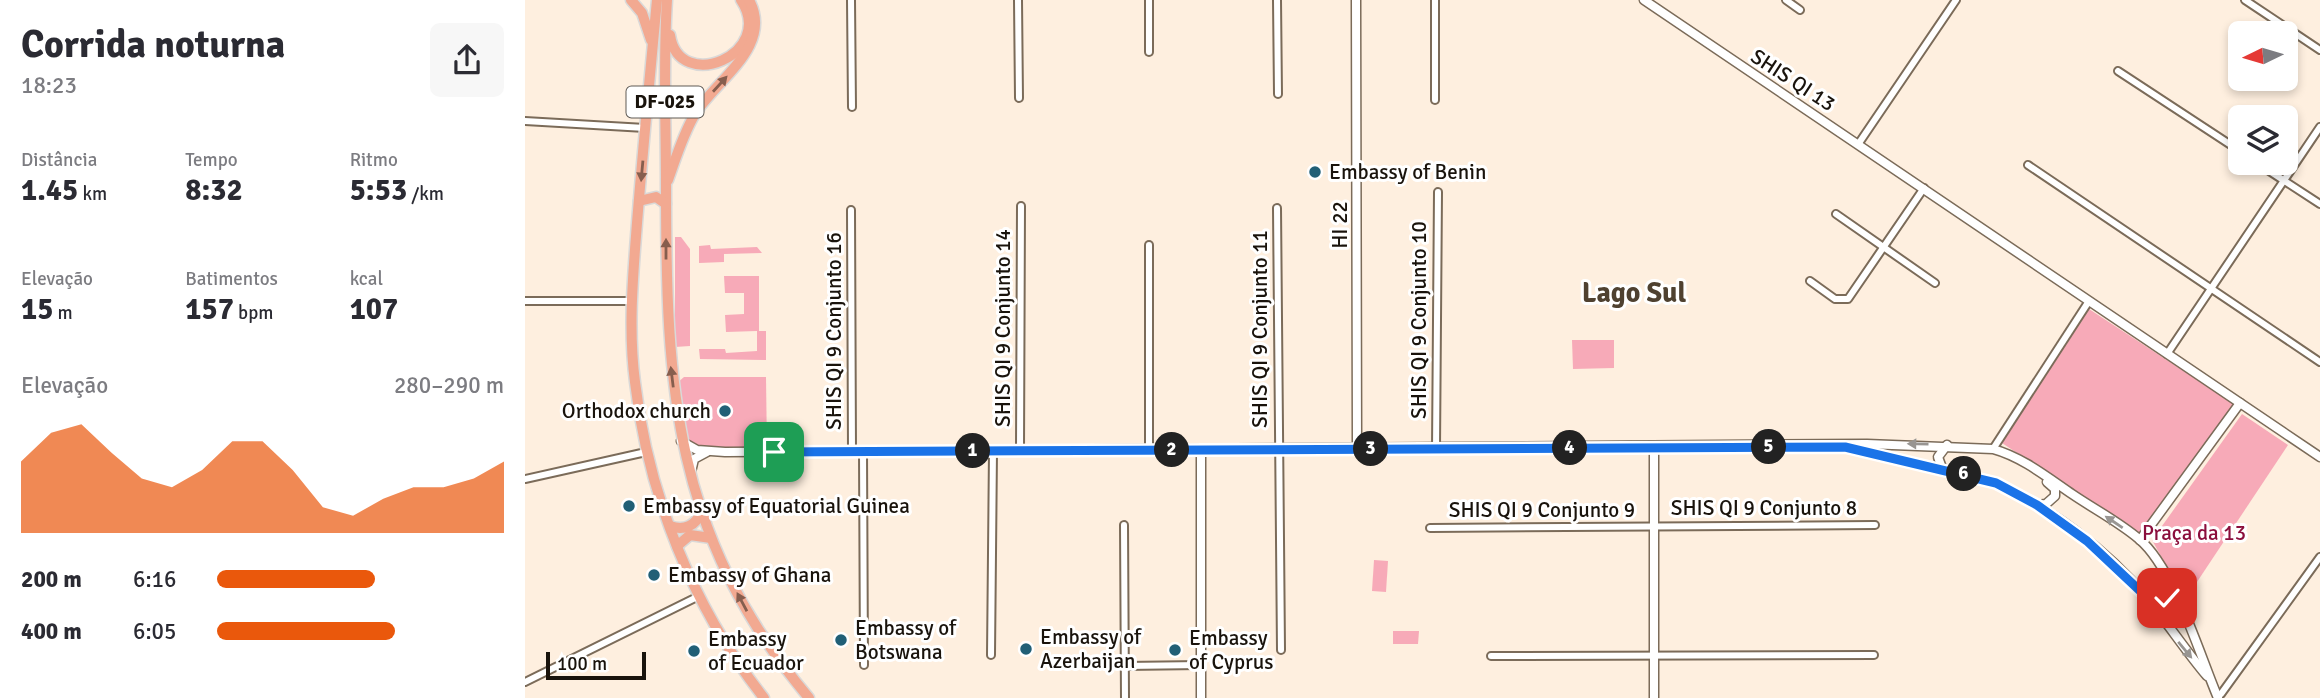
<!DOCTYPE html>
<html lang="pt">
<head>
<meta charset="utf-8">
<style>
  :root { --surface:#fff; --page:#f7f7f7; --text:#2b2b33; --muted:#7c7c81; --accent:#ea580c }
  body { margin:0; font-family:Signika,sans-serif; background:var(--page); color:var(--text); height:100vh; display:flex; flex-direction:column; font-size:26px; white-space:nowrap }
  * { box-sizing:border-box; margin:0 }
  p { font-size:23px; color:var(--muted) }
  .icon { flex:none; width:38px; height:38px; fill:none; stroke:currentColor; stroke-width:2; stroke-linecap:round; stroke-linejoin:round }
  .map { position:relative; flex:1; overflow:hidden }
  .panel { display:flex; flex-direction:column; background:var(--surface); width:525px }
  .panel>* { flex:none }
  .needle { width:46px; rotate:265deg }
  .fabs { position:absolute; left:1703px; top:21px; display:grid; gap:14px }
  .fabs a { display:grid; place-items:center; width:70px; height:70px; border-radius:10px; background:var(--surface); box-shadow:0 4px 10px #0003; font-size:35px }
  .scale { position:absolute; left:21px; bottom:18px; width:100px; box-sizing:border-box; padding-left:7px; border:4px solid #19130c; border-top:0; font-size:19px; line-height:24px; white-space:nowrap; color:#19130c; -webkit-text-stroke:5px #fff; paint-order:stroke }
  .pin { position:absolute; display:grid; place-items:center; width:60px; height:60px; color:#fff; margin:-30px; border-radius:14px; box-shadow:0 4px 10px #0006 }
  .km { position:absolute; width:35px; height:35px; margin:-18px; border-radius:50%; background:#222; color:#fff; font-size:19px; line-height:35px; text-align:center }
  .round { display:grid; place-items:center; flex:none; width:74px; height:74px; border-radius:10px; background:var(--page) }
  .head { display:flex; align-items:center; justify-content:space-between; height:119px; padding:0 21px }
  h1 { font-size:38px; font-weight:800; line-height:52px }
  .figures { display:grid; grid-template-columns:repeat(3,1fr); gap:10px; height:119px; padding:7px 21px }
  .figures div { display:grid; align-content:center }
  .figures b { font-size:30px; font-weight:800 }
  .figures small { font-size:19px; font-weight:400 }
  .figures p { font-size:19px }
  .chart { height:196px; padding:14px 21px }
  .chart p { display:flex; justify-content:space-between }
  .chart svg { width:100%; height:126px; margin-top:7px; fill:var(--accent); opacity:.7 }
  ul { padding:0 21px; list-style:none; font-size:23px }
  li { display:grid; grid-template-columns:112px 84px 1fr; align-items:center; height:52px }
  li i { height:18px; border-radius:9px; background:var(--accent) }
  main { display:flex; flex:1; min-height:0 }
  .map>svg:first-child { display:block }
  .green { fill:#f7aab8 }
  .lines { fill:none; stroke-linecap:round; stroke-linejoin:round }
  .minor-casing { stroke:#7b6b59; stroke-width:10 }
  .tertiary-casing { stroke:#7b6b59; stroke-width:11 }
  .primary-casing { stroke:#dad9d8; stroke-width:13 }
  .minor { stroke:#fff; stroke-width:6 }
  .tertiary { stroke:#fff; stroke-width:8 }
  .primary { stroke:#f2a991; stroke-width:10 }
  .oneway { fill:#865e4e }
  .oneway2 { fill:#989592 }
  .route-casing { stroke:#fff; stroke-width:14 }
  .route { stroke:#1a73e8; stroke-width:9 }
  .poi-dot { fill:#215f76; stroke:#fff; stroke-width:2.5 }
  .labels { text-anchor:middle; dominant-baseline:central; stroke-width:6; stroke-linejoin:round; paint-order:stroke }
  .shield { fill:#fff; stroke:#5e5a55; stroke-width:2 }
  .shield-label { font-size:19px; font-weight:bold; fill:#19130c }
  .street-label { font-size:21px; fill:#19130c; stroke:#fff }
  .poi-label { font-size:21px; fill:#19130c; stroke:#fff; text-anchor:start }
  .park-label { font-size:21px; fill:#8b0e3c; stroke:#fff }
  .district-label { font-size:28px; font-weight:bold; fill:#4f4130; stroke:#fff }
</style>
</head>
<body>
<main>
<section class="panel">
<div class="head"><div><h1>Corrida noturna</h1><p>18:23</p></div><a class="round"><svg class="icon" aria-label="share" viewBox="0 0 24 24"><path d="M12 15V3M7 8l5-5 5 5M5 13v7h14v-7"/></svg></a></div>
<div class="figures">
<div><p>Distância</p><b>1.45<small> km</small></b></div>
<div><p>Tempo</p><b>8:32</b></div>
<div><p>Ritmo</p><b>5:53<small> /km</small></b></div>
</div>
<div class="figures">
<div><p>Elevação</p><b>15<small> m</small></b></div>
<div><p>Batimentos</p><b>157<small> bpm</small></b></div>
<div><p>kcal</p><b>107</b></div>
</div>
<div class="chart"><p><span>Elevação</span>280–290 m</p>
<svg viewBox="0 0 160 44" preserveAspectRatio="none"><path d="M0 44V19L10 9L20 6L30 16L40 25L50 28L60 22L70 12L80 12L90 22L100 35L110 38L120 32L130 28L140 28L150 25L160 19V44z"/></svg>
</div>
<ul>
<li><b>200 m</b>6:16<i style="width:55%"></i></li>
<li><b>400 m</b>6:05<i style="width:62%"></i></li>
</ul>
</section>
<div class="map">
<svg width="1795" height="698" viewBox="0 0 1795 698">
  <rect width="100%" height="100%" fill="#feefdf"/>
  <g class="green">
    <polygon points="150,237 156,237 165,249 165,346 150,347"/>
    <polygon points="185,245 186,249 232,247 237,253 199,254 199,262 174,263 174,246"/>
    <polygon points="199,276 234,276 234,331 241,331 241,360 175,359 174,349 200,349 201,353 232,351 232,331 201,332 200,315 219,314 219,293 200,293"/>
    <polygon points="1564,309 1709,404 1616,535 1477,443"/>
    <polygon points="1047,340 1089,340 1089,368 1048,369"/>
    <polygon points="159,377 241,377 242,451 167,453 162,445 152,383"/>
    <polygon points="1717,414 1763,445 1660,600 1627,540"/>
    <polygon points="849,560 863,561 861,592 847,591"/>
    <polygon points="868,631 894,631 893,644 868,644"/>
  </g>
  <g class="lines">
    <defs>
      <g id="minor">
        <polyline points="326,0 327,107"/>
        <polyline points="493,0 494,98"/>
        <polyline points="624,0 624,52"/>
        <polyline points="752,0 753,94"/>
        <polyline points="910,0 910,100"/>
        <polyline points="1261,0 1275,10"/>
        <polyline points="1720,0 1795,50"/>
        <polyline points="1593,71 1715,151"/>
        <polyline points="0,121 120,128"/>
        <polyline points="1334,143 1431,0"/>
        <polyline points="1732,163 1795,204"/>
        <polyline points="1503,165 1795,362"/>
        <polyline points="752,208 756,650"/>
        <polyline points="326,210 327,451"/>
        <polyline points="1311,214 1410,283"/>
        <polyline points="1285,281 1310,299 1323,299 1399,188"/>
        <polyline points="0,301 107,301"/>
        <polyline points="1642,354 1795,127"/>
        <polyline points="911,449 913,192"/>
        <polyline points="1468,449 1564,301"/>
        <polyline points="624,450 624,245"/>
        <polyline points="338,451 339,665"/>
        <polyline points="495,451 496,206"/>
        <polyline points="0,479 121,452"/>
        <polyline points="599,525 600,698"/>
        <polyline points="905,528 1350,525"/>
        <polyline points="466,655 468,451"/>
        <polyline points="966,656 1349,655"/>
        <polyline points="600,666 676,665"/>
        <polyline points="0,682 174,596"/>
        <polyline points="1696,694 1795,557"/>
      </g>
      <g id="tertiary">
        <polyline points="831,0 832,449"/>
        <polyline points="1119,0 1795,457"/>
        <path d="M 156,441 L 172,450 L 200,452 L 1342,444 L 1468,449 C 1497,457 1522,477 1547,494 C 1569,509 1594,522 1614,539 C 1649,568 1675,656 1693,698"/>
        <polyline points="1129,447 1129,698"/>
        <path d="M 1327,448 L 1471,483 C 1525,508 1582,550 1620,596 C 1642,622 1660,650 1682,676"/>
        <polyline points="676,450 676,698"/>
        <polyline points="1417,468 1413,457 1422,445"/>
        <polyline points="166,472 169,459 182,452"/>
        <polyline points="1512,505 1521,504 1530,496 1530,489 1522,482"/>
        <polyline points="1615,540 1715,403"/>
        <path d="M 1623,599 L 1630,604 C 1640,603 1642,597 1646,588"/>
      </g>
      <g id="primary">
        <polyline points="106,0 117,13 126,40"/>
        <path d="M 132,0 C 125,74 118,148 112,223 C 108,276 103,329 110,382 C 123,495 168,608 239,698"/>
        <path d="M 142,0 C 138,62 141,124 141,186 C 141,388 148,536 284,698"/>
        <path d="M 145,35 C 154,95 252,54 216,0"/>
        <path d="M 143,180 C 151,158 158,134 170,114 C 191,80 249,46 224,0"/>
        <polyline points="114,201 131,197 141,204"/>
        <path d="M 145,526 C 159,531 171,526 176,512"/>
        <polyline points="152,546 165,535 186,538"/>
      </g>
    </defs>
    <use href="#minor" class="minor-casing"/>
    <use href="#tertiary" class="tertiary-casing"/>
    <use href="#primary" class="primary-casing"/>
    <use href="#minor" class="minor"/>
    <use href="#tertiary" class="tertiary"/>
    <use href="#primary" class="primary"/>
  </g>
  <defs><path id="oneway-solid" d="M-6-.8H1V-3.2L6.5 0L1 3.2V.8H-6Z" transform="scale(1.75)"/></defs>
  <g class="oneway">
    <use href="#oneway-solid" transform="translate(195 84) rotate(-48)"/>
    <use href="#oneway-solid" transform="translate(117 171) rotate(95)"/>
    <use href="#oneway-solid" transform="translate(141 249) rotate(-90)"/>
    <use href="#oneway-solid" transform="translate(147 377) rotate(-97)"/>
    <use href="#oneway-solid" transform="translate(217 602) rotate(-118)"/>
  </g>
  <g class="oneway2">
    <use href="#oneway-solid" transform="translate(1393 444) rotate(-179)"/>
    <use href="#oneway-solid" transform="translate(1589 522) rotate(-146)"/>
    <use href="#oneway-solid" transform="translate(1660 650) rotate(50)"/>
  </g>
  <g class="lines">
    <defs>
      <polyline id="route" points="249,452 1320,447 1471,483 1512,505 1562,541 1629,604 1642,598"/>
    </defs>
    <use href="#route" class="route-casing"/>
    <use href="#route" class="route"/>
  </g>
  <g class="poi-dot">
    <circle cx="790" cy="172" r="7"/>
    <circle cx="200" cy="411" r="7"/>
    <circle cx="104" cy="506" r="7"/>
    <circle cx="129" cy="575" r="7"/>
    <circle cx="316" cy="640" r="7"/>
    <circle cx="501" cy="649" r="7"/>
    <circle cx="650" cy="650" r="7"/>
    <circle cx="169" cy="651" r="7"/>
  </g>
  <g class="labels">
    <rect class="shield" x="101.5" y="86.5" width="77" height="31" rx="5"/>
    <g class="shield-label">
      <text x="140" y="102">DF-025</text>
    </g>
    <g class="street-label">
      <text transform="translate(1268 80) rotate(33)">SHIS QI 13</text>
      <text transform="translate(815 225) rotate(-90)">HI 22</text>
      <text transform="translate(894 320) rotate(-90)">SHIS QI 9 Conjunto 10</text>
      <text transform="translate(478 328) rotate(-90)">SHIS QI 9 Conjunto 14</text>
      <text transform="translate(735 329) rotate(-90)">SHIS QI 9 Conjunto 11</text>
      <text transform="translate(309 331) rotate(-90)">SHIS QI 9 Conjunto 16</text>
      <text x="1239" y="508">SHIS QI 9 Conjunto 8</text>
      <text x="1017" y="510">SHIS QI 9 Conjunto 9</text>
    </g>
    <g class="poi-label">
      <text x="804" y="172">Embassy of Benin</text>
      <text x="186" y="411" text-anchor="end">Orthodox church</text>
      <text x="118" y="506">Embassy of Equatorial Guinea</text>
      <text x="143" y="575">Embassy of Ghana</text>
      <text x="330" y="628">Embassy of<tspan x="330" dy="24">Botswana</tspan></text>
      <text x="515" y="637">Embassy of<tspan x="515" dy="24">Azerbaijan</tspan></text>
      <text x="664" y="638">Embassy<tspan x="664" dy="24">of Cyprus</tspan></text>
      <text x="183" y="639">Embassy<tspan x="183" dy="24">of Ecuador</tspan></text>
    </g>
    <g class="park-label">
      <text x="1669" y="533">Praça da 13</text>
    </g>
    <g class="district-label">
      <text x="1109" y="293">Lago Sul</text>
    </g>
  </g>
</svg>
<div class="fabs">
<a><svg class="needle" viewBox="-14 -14 28 28"><path d="M0-13l5 13h-10z" fill="#e53935"/><path d="M0 13l5-13h-10z" fill="#7c7c81"/></svg></a>
<a><svg class="icon" aria-label="layers" viewBox="0 0 24 24"><path d="M12 4l9 5-9 5-9-5zM3 14l9 5 9-5"/></svg></a>
</div>
<div class="scale">100 m</div>
<div class="pin" style="left:249px;top:452px;background:#1e9e55"><svg class="icon" aria-label="arrive" viewBox="0 0 24 24"><path d="M6 21V4h12l-3 4 3 4H6"/></svg></div>
<div class="pin" style="left:1642px;top:598px;background:#d93025"><svg class="icon" aria-label="check" viewBox="0 0 24 24"><path d="M5 12l5 5 9-10"/></svg></div>
<b class="km" style="left:448px;top:451px">1</b>
<b class="km" style="left:647px;top:450px">2</b>
<b class="km" style="left:846px;top:449px">3</b>
<b class="km" style="left:1045px;top:448px">4</b>
<b class="km" style="left:1244px;top:447px">5</b>
<b class="km" style="left:1439px;top:474px">6</b>
</div>
</main>
</body>
</html>
